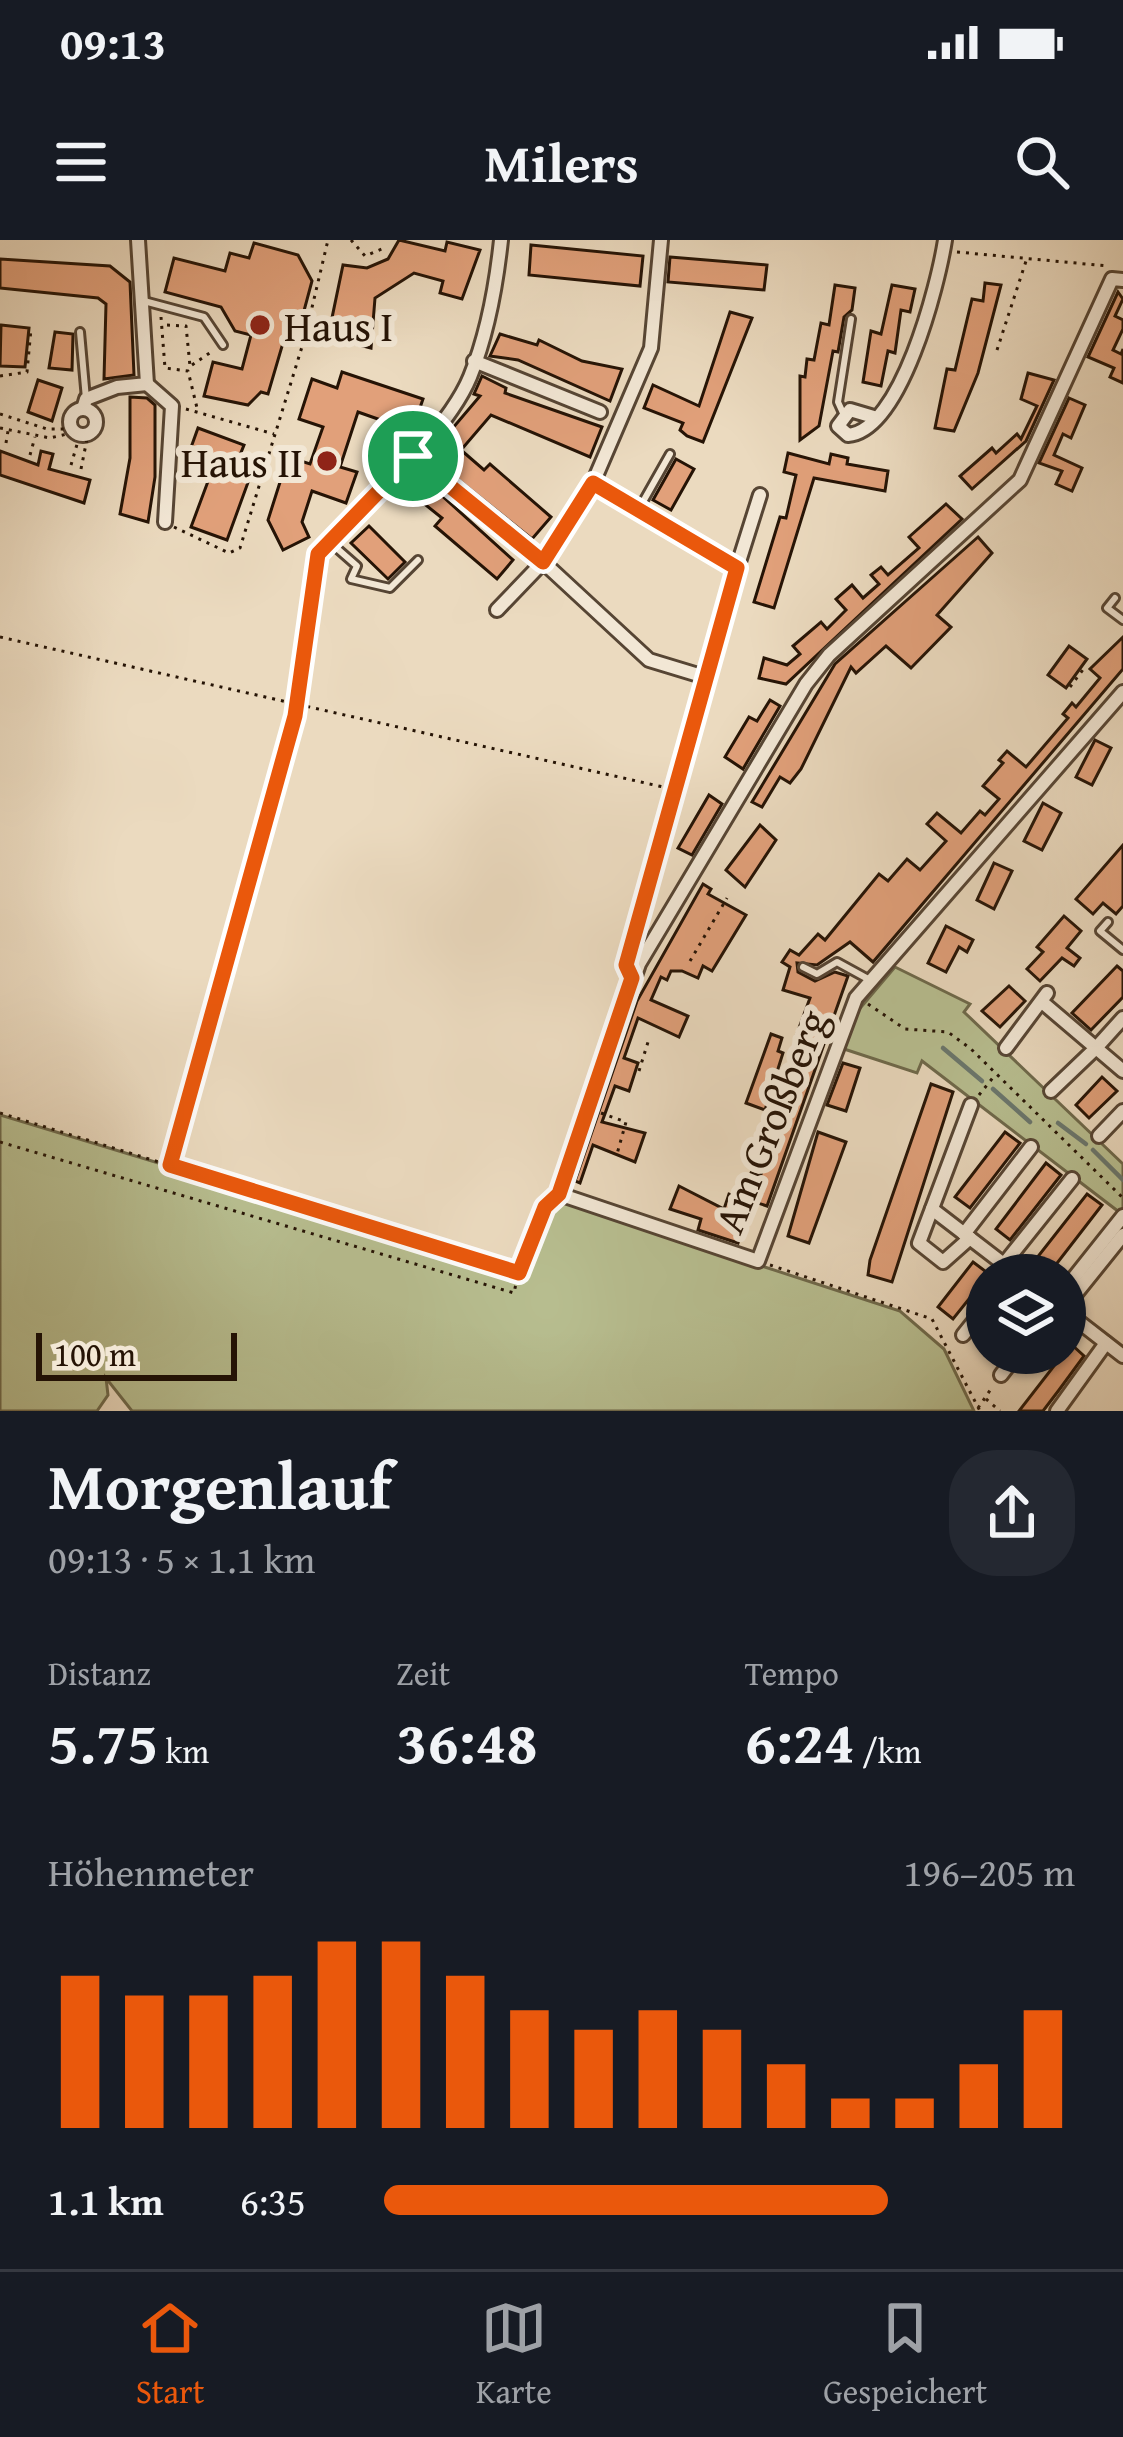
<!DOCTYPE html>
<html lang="de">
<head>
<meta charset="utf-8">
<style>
  :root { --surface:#171b24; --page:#242831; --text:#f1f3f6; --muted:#9ea1a6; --line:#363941; --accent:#ea580c }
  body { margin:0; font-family:"Gentium Book Plus",serif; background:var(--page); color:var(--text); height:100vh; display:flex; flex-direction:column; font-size:45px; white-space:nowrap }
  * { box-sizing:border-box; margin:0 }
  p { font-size:39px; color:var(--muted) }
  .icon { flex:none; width:66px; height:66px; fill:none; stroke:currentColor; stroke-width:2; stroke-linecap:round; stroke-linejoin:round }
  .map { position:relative; height:1171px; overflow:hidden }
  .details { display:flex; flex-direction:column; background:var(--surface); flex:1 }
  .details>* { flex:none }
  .controls { position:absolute; left:966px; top:1014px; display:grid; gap:24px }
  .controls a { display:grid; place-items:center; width:120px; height:120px; border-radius:50%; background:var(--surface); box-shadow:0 3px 9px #0004; font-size:60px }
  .scale { position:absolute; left:36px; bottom:30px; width:201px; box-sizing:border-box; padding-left:12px; border:6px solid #251305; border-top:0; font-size:33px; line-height:42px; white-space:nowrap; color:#251305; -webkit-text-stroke:9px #f2e7d5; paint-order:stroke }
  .pin { position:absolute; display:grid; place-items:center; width:102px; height:102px; color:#fff; margin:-51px; border:6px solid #fff; border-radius:50%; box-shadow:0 3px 12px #0007 }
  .round { display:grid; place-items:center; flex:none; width:126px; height:126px; border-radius:48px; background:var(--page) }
  .headline { display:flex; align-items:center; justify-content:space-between; height:204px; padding:0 48px }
  h1 { font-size:66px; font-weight:700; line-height:90px }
  .figures { display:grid; grid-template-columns:repeat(3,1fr); gap:18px; height:204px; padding:12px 48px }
  .figures div { display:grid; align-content:center }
  .figures b { font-size:60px; font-weight:700 }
  .figures small { font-size:33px; font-weight:400 }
  .figures p { font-size:33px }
  .chart { height:336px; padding:24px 48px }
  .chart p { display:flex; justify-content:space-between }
  .chart svg { width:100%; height:216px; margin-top:12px; stroke:var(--accent); stroke-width:6 }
  ul { padding:0 48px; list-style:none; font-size:39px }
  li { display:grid; grid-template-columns:192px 144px 1fr; align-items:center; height:90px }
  li i { height:30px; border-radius:15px; background:var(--accent) }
  .status { display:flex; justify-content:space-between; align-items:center; height:84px; padding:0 60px; background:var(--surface); direction:ltr }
  .status svg { height:33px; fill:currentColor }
  header { display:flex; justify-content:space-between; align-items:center; height:156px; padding:0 48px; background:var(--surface); font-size:54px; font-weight:700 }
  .tabs { display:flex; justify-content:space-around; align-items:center; height:168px; border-top:3px solid var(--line); background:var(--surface); font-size:33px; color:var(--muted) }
  .tabs a { display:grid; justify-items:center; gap:6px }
  .tabs .current { color:var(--accent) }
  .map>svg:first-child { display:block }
  .green { fill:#b8bf91; stroke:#6e694b; stroke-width:3 }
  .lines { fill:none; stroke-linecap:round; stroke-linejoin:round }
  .stream { stroke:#6a776e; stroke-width:4.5 }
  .building { fill:#e1a07a; stroke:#251305; stroke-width:3 }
  .service-casing { stroke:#564534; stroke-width:12 }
  .minor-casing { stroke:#564534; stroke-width:18 }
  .path { stroke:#251305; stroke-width:3; stroke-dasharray:3 6; stroke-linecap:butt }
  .service { stroke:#f2e7d5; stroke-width:6 }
  .minor { stroke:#f2e7d5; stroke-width:12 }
  .route-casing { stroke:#fff; stroke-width:24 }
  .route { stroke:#ea580c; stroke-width:15 }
  .poi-dot { fill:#8f2418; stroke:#f2e7d5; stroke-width:4.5 }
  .labels { text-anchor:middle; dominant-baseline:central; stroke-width:12; stroke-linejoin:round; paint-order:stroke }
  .poi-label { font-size:42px; fill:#251305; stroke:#f2e7d5; text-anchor:start }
  .street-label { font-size:42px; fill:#251305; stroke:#f2e7d5 }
</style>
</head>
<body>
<div class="status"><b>09:13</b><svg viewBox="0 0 49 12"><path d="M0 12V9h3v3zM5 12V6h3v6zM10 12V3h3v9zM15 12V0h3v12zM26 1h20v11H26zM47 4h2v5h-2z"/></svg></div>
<header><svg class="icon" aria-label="menu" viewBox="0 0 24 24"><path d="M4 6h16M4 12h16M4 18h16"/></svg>Milers<svg class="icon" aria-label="search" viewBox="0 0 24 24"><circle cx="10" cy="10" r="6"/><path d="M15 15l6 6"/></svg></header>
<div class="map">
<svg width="1123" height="1171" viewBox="0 0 1123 1171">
  <rect width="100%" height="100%" fill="#ebdabf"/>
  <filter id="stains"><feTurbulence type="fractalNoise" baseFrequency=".00167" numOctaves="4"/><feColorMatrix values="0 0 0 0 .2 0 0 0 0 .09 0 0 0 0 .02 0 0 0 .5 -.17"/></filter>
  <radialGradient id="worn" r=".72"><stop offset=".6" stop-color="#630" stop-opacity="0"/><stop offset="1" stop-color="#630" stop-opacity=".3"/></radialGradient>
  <g class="green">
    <polygon points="895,727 970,764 964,772 1123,924 1123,975 922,821 917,833 841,808 856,773"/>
    <polygon points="0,875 518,1032 550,963 559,960 900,1071 944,1109 974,1171 132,1171 106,1138 108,1155 97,1171 0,1171"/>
  </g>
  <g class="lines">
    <g class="stream">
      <polyline points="943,808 982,841"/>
      <polyline points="993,849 1030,882"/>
      <polyline points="1058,883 1086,904"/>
      <polyline points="1093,910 1123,940"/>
    </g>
  </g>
  <g class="building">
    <polygon points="399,0 445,11 447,2 480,10 462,59 440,53 443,41 414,33 375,58 371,108 328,97 343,25 367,28 388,19"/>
    <polygon points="254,3 298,15 312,41 301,82 290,79 268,154 261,152 248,165 204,156 213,122 242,129 251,95 235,91 221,67 165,52 174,18 225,31 230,13 249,18"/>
    <polygon points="531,5 643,16 640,46 529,35"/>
    <polygon points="670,17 767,25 764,50 668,42"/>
    <polygon points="0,19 110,26 130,42 134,135 104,139 106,64 98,58 0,48"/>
    <polygon points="985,43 1001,45 978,133 954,191 935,188 947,129 955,130 972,59 983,61"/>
    <polygon points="835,45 855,48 852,70 844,77 838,112 833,111 819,186 800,200 800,136 805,137 807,119 814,120 821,83 829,85"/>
    <polygon points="892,45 915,49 910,72 901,70 895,113 888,111 881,146 863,142 871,91 881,94"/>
    <polygon points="1118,52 1123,59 1115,76 1123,80 1123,89 1113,110 1121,114 1123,109 1123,143 1110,137 1114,128 1088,117"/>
    <polygon points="730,72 752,78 703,202 687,196 680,190 683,183 644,168 653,145 699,166"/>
    <polygon points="1,85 29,88 25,127 0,126"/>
    <polygon points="55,92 73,94 72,130 49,128"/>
    <polygon points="500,94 537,105 539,100 582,121 622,129 610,161 518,120 490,116"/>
    <polygon points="342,132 423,159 412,191 358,172 340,227 357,232 346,263 312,251 302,282 309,297 283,310 268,280 288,217 310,224 323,187 299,179 312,139 337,148"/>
    <polygon points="1028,133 1054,140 1026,201 972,249 960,236 992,208 996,213 1017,194 1021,199 1037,166 1021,159"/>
    <polygon points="482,136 506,148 505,153 602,187 590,217 491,175 461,210 484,230 490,224 551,277 532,299 429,216 480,156 474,154"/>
    <polygon points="38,140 62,148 52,181 28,172"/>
    <polygon points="130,157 147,158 155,165 155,237 148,282 120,274 130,218"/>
    <polygon points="1069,158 1085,165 1071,198 1063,194 1054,215 1082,228 1072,251 1056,244 1062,231 1039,223"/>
    <polygon points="198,188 244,205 238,220 254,226 227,300 191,287 210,236 184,227"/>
    <polygon points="0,211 38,225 41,211 53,214 49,229 90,240 84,263 0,235"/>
    <polygon points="788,213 829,224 831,214 848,218 847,224 888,231 885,251 814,238 774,368 754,362 780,277 786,278 796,235 784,232"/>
    <polygon points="676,219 694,229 671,270 653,260"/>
    <polygon points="419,235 513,320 497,339 435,286 442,278 407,250"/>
    <polygon points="946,264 962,279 786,444 759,438 764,418 787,425 800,414 793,406 821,382 827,389 846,370 836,359 852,345 863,358 879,344 871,335 881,327 888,335 919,308 909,297"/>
    <polygon points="369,286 405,322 388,339 351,303"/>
    <polygon points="978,297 992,313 937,375 951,387 911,428 886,406 856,433 851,427 801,529 790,543 780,537 762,567 752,562 835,424"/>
    <polygon points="1123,397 1123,429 873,722 850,702 817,725 797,723 798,732 815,741 835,732 848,736 767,966 752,961 738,1003 698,990 701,979 670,969 679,946 724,969 729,954 742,958 751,933 760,936 756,950 763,928 751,924 757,908 772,912 811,801 796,796 810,758 783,750 790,727 782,722 790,710 799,715 818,694 825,700 879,634 888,641 907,619 920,630 946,601 927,584 937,573 961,593 980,571 985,575 999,559 983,546 1003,523 999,520 1007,511 1026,527 1068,478 1063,474 1072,463 1076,467 1100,438 1090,429"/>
    <polygon points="1069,406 1087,419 1066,448 1048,435"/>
    <polygon points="770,460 780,466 743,529 725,517 749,477 757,481"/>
    <polygon points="1095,500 1111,508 1092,545 1076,537"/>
    <polygon points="709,555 722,564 692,615 678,608"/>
    <polygon points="1043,563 1061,573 1042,610 1024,601"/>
    <polygon points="760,585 776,600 745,647 726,630"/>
    <polygon points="1123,605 1123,666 1116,674 1103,663 1093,674 1076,659"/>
    <polygon points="994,623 1012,631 994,669 977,660"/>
    <polygon points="703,644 711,649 708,654 746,675 712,731 703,726 698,738 682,731 671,731 667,740 661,737 651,760 688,776 679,797 638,778 624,818 638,823 629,851 615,846 602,882 645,893 635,922 593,905 580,943 575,941 637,761"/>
    <polygon points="1064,676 1081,691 1067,708 1080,718 1074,726 1062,718 1040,741 1027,729 1043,712 1037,707"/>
    <polygon points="946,686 973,700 967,712 959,707 946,732 928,723"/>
    <polygon points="1117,726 1123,731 1123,757 1091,790 1072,773"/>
    <polygon points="1009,746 1025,761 1000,787 982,771"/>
    <polygon points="771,794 782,798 778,811 783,813 765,870 746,863"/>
    <polygon points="843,823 860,828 846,871 827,865"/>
    <polygon points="1102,837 1117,851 1089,878 1076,865"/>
    <polygon points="931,844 953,852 892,1042 868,1035 870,1020"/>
    <polygon points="818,892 846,902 809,1003 788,996"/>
    <polygon points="1005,892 1020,903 970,968 955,957"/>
    <polygon points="1046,923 1061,935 1010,1000 996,989"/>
    <polygon points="1087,954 1102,965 1051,1031 1036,1019"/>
    <polygon points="973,1022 989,1034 953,1079 938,1067"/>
    <polygon points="1071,1104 1084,1116 1059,1150 1043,1171 1019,1171"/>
  </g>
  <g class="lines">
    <defs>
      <g id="service">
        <polyline points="144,61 204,77 223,105"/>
        <polyline points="80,92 86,159"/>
        <polyline points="843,173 838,162 851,79"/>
        <polyline points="640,267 670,214"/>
        <polyline points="332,304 357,326 351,339 390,348 418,320"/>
        <polyline points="1115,358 1107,368 1123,380"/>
        <polyline points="1108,682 1100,691 1123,710"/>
        <polyline points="803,727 817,734 837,722 868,739"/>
      </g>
      <g id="minor">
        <polyline points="1123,40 1112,39 1020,240 829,415 806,444 639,724 559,954 758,1021 856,758 1123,452"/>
        <polyline points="474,121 600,172"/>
        <polyline points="147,144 172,166 165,282"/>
        <polyline points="83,169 86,159 117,147 147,144 138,0"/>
        <circle cx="83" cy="182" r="13"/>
        <path d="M 877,178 L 850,170 L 838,186 L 848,195 C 901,191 938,45 945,0"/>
        <polyline points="413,216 512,297"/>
        <polyline points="593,243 737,328 705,437 649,420 543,322 593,243 651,108 661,0"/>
        <path d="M 318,314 C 362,268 446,195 470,137 C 488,93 496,47 501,0"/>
        <polyline points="737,328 760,255"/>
        <polyline points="497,370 543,322"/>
        <polyline points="1042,762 1096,808 1051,851"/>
        <polyline points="1123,778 1096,808 1123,831"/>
        <polyline points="1006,808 1047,753"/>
        <polyline points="1099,896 1123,871"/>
        <polyline points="932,969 1018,1035"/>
        <polyline points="964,994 1031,907"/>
        <polyline points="970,998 943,1022 919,1003 971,865"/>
        <polyline points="1004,1024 1072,939"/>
        <polyline points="1065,1049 1123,976"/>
        <polyline points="1065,1067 1123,995"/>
        <polyline points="1065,1071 1123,1116"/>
        <polyline points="963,1095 987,1065"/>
        <polyline points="1001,1135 1018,1113"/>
        <polyline points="1057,1171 1106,1103"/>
      </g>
    </defs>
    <use href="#service" class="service-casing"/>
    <use href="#minor" class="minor-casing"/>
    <g class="path">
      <polyline points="351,0 365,16 384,8"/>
      <polyline points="957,12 1108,26"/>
      <polyline points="161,77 165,128 188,131 198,172"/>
      <polyline points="312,79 325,82"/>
      <polyline points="167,85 186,86 190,126"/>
      <polyline points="284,102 300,106"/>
      <polyline points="997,110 1027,18"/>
      <polyline points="192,125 214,110"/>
      <polyline points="0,136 27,132 31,89"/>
      <polyline points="186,169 274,194"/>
      <polyline points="0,174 47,189 73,189"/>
      <polyline points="0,188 50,198 76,192"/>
      <polyline points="6,203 8,191"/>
      <polyline points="30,215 35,197"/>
      <polyline points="71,225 80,194"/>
      <polyline points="81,229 88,194"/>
      <polyline points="174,287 229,313 240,308 305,97 328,0"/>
      <polyline points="0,397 672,549"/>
      <polyline points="1070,447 1085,427"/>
      <polyline points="629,713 701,451"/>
      <polyline points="690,721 727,658"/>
      <polyline points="868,764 905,789 948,792 971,809 1123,958"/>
      <polyline points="639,831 648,802"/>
      <polyline points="775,845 764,879 791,887"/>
      <polyline points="979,855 995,835"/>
      <polyline points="0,873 519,1033 549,963"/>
      <polyline points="601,873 626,882 617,914"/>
      <polyline points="0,902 514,1053 518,1034"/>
      <polyline points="170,923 295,476 318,328"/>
      <polyline points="770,1025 932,1079 980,1171"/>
      <polyline points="986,1159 1000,1171"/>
      <polyline points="978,1168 993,1146"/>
    </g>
    <use href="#service" class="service"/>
    <use href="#minor" class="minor"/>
  </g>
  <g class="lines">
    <defs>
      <polygon id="route" points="413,216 543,322 593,243 737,328 626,725 632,738 559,954 545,967 519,1033 170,925 295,476 318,314"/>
    </defs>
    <use href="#route" class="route-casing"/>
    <use href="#route" class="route"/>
  </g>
  <g class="poi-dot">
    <circle cx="260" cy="85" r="12"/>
    <circle cx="327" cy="221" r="12"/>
  </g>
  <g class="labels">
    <g class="poi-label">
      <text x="284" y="85">Haus I</text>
      <text x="303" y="221" text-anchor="end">Haus II</text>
    </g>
    <g class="street-label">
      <text transform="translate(770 881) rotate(-68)">Am Großberg</text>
    </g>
  </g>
  <rect width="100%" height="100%" filter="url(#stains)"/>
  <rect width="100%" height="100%" fill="url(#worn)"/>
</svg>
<div class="controls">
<a><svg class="icon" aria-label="layers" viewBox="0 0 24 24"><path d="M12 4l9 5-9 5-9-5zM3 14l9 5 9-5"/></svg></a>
</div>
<div class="scale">100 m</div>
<div class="pin" style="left:413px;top:216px;background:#1e9e55"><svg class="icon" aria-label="arrive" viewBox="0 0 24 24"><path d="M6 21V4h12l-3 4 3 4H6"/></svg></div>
</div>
<section class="details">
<div class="headline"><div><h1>Morgenlauf</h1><p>09:13 · 5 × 1.1 km</p></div><a class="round"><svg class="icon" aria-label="share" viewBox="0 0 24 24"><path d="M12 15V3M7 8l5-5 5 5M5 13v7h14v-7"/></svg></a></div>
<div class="figures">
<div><p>Distanz</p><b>5.75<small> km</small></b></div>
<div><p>Zeit</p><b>36:48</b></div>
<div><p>Tempo</p><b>6:24<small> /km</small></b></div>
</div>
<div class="chart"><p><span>Höhenmeter</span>196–205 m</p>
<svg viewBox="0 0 160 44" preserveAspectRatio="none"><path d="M5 44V13M15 44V17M25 44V17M35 44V13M45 44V6M55 44V6M65 44V13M75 44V20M85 44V24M95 44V20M105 44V24M115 44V31M125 44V38M135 44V38M145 44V31M155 44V20"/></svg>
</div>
<ul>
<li><b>1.1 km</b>6:35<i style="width:73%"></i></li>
</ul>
</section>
<nav class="tabs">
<a class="current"><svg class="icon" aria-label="home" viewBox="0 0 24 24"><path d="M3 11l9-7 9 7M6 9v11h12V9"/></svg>Start</a>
<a><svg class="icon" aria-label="map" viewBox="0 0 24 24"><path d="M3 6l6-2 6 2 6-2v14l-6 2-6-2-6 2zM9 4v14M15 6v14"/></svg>Karte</a>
<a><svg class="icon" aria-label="saved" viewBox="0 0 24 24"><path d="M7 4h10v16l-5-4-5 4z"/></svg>Gespeichert</a>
</nav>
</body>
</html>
